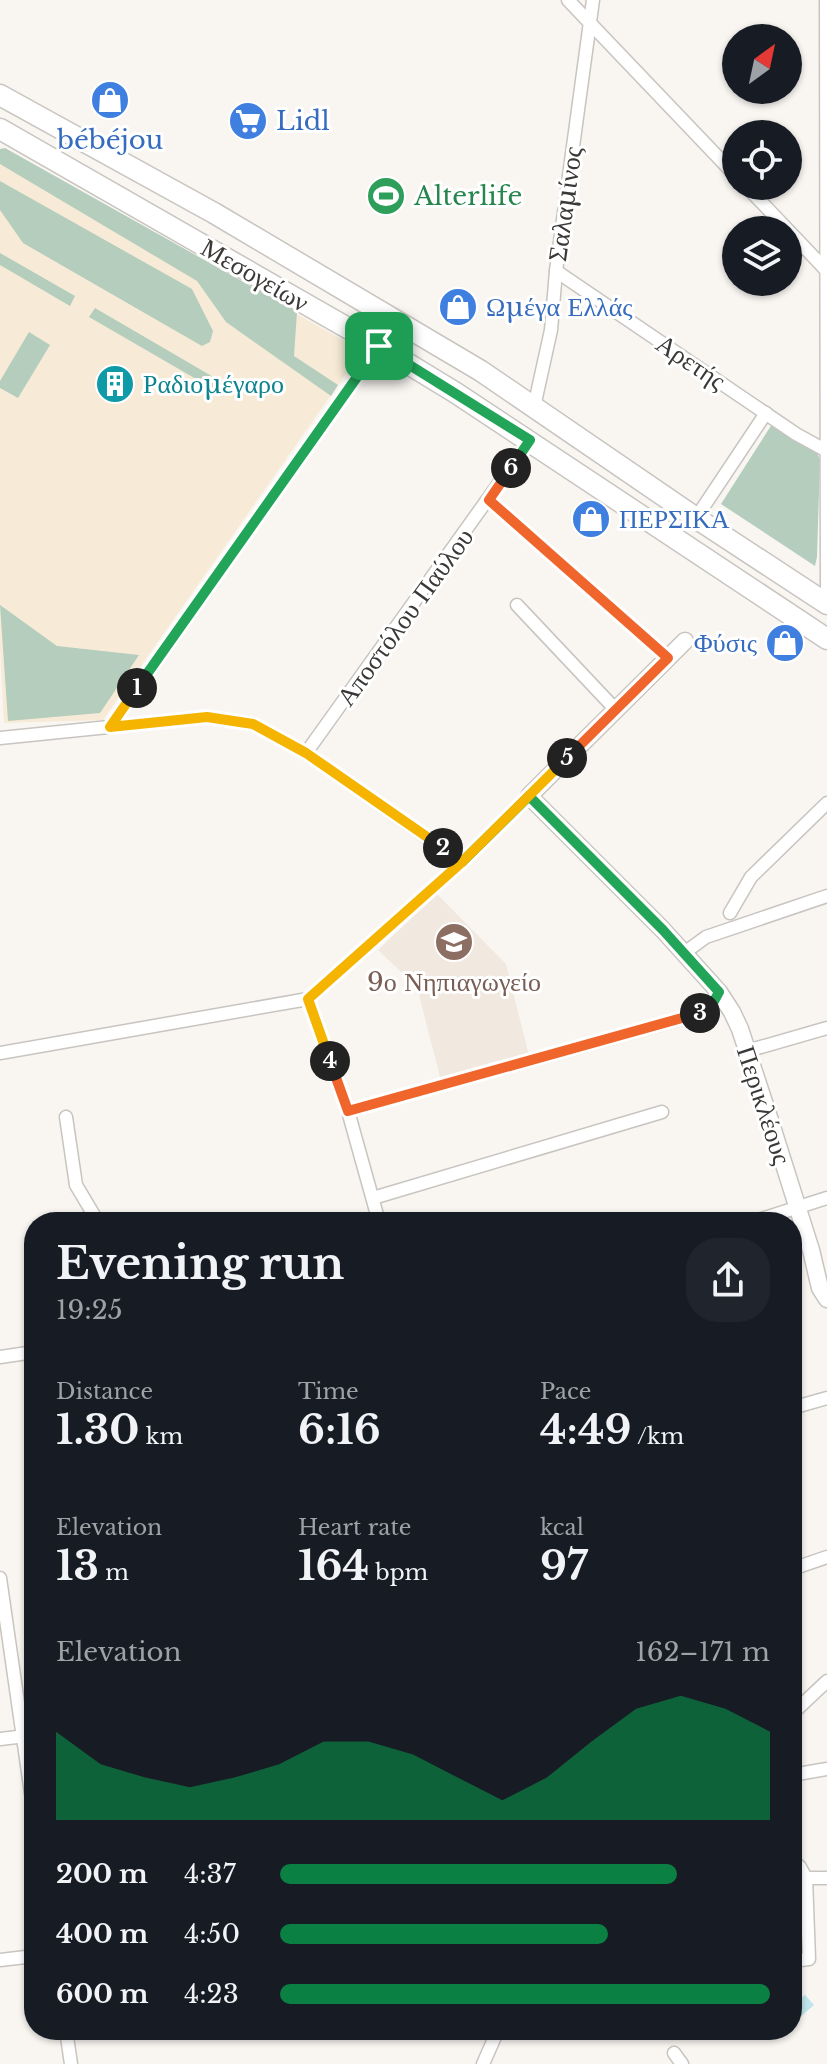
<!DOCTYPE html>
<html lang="en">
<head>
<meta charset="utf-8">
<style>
  :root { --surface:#171b24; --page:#20242c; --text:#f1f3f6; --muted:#9ea1a6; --accent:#0b8043 }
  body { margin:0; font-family:"Libre Baskerville",serif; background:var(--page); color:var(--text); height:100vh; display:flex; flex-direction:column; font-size:30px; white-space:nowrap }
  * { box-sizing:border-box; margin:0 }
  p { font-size:26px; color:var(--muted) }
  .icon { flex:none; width:44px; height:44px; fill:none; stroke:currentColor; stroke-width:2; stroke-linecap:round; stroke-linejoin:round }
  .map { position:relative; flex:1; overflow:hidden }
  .sheet { position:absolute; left:24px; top:1212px; width:778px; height:828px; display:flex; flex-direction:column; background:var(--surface); border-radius:32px; box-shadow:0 2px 6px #0004 }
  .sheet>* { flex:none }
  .needle { width:52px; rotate:33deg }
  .tools { position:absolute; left:722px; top:24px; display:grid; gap:16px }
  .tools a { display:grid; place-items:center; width:80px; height:80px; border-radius:50%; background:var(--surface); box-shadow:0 2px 6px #0004; font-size:40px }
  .pin { position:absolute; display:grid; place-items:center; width:68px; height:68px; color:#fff; margin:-34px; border-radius:16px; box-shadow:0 4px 12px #0006 }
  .km { position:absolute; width:40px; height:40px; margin:-20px; border-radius:50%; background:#222; color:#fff; font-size:22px; line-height:40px; text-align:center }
  .round { display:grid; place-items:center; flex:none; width:84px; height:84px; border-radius:32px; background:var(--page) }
  .headline { display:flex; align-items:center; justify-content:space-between; height:136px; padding:0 32px }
  h1 { font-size:44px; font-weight:700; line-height:60px }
  .figures { display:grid; grid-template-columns:repeat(3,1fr); gap:12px; height:136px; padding:8px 32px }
  .figures div { display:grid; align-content:center }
  .figures b { font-size:40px; font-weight:700 }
  .figures small { font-size:22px; font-weight:400 }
  .figures p { font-size:22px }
  .chart { height:224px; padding:16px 32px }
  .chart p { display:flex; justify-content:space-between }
  .chart svg { width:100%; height:144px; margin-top:8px; fill:var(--accent); opacity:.7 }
  ul { padding:0 32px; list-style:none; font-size:26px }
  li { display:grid; grid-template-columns:128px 96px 1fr; align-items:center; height:60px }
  li i { height:20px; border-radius:10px; background:var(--accent) }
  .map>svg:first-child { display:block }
  .commercial { fill:#f7ebd7 }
  .built { fill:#f1e8df }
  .green { fill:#b4cdbc }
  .water { fill:#bfe5ed }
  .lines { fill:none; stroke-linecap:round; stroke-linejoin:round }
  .minor-casing { stroke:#c8c5c1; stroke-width:15 }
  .tertiary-casing { stroke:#c8c5c1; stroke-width:19 }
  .primary-casing { stroke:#c8c5c1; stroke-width:23 }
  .minor { stroke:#fff; stroke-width:12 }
  .tertiary { stroke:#fff; stroke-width:16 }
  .primary { stroke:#fff; stroke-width:20 }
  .split-1-casing { stroke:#fff; stroke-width:16 }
  .split-2-casing { stroke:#fff; stroke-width:16 }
  .split-3-casing { stroke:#fff; stroke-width:16 }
  .split-4-casing { stroke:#fff; stroke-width:16 }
  .split-5-casing { stroke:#fff; stroke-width:16 }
  .split-6-casing { stroke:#fff; stroke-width:16 }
  .split-7-casing { stroke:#fff; stroke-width:16 }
  .split-1 { stroke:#22a559; stroke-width:10 }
  .split-2 { stroke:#f5b400; stroke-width:10 }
  .split-3 { stroke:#22a559; stroke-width:10 }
  .split-4 { stroke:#f0652b; stroke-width:10 }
  .split-5 { stroke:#f5b400; stroke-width:10 }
  .split-6 { stroke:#f0652b; stroke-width:10 }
  .split-7 { stroke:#22a559; stroke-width:10 }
  .labels { text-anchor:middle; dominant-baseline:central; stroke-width:6; stroke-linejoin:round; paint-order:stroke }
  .shop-label { font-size:26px; fill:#366cbe; stroke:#fff; text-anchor:start }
  .leisure-label { font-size:26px; fill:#27864d; stroke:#fff; text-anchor:start }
  .street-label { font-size:26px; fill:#3a3937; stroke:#fff }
  .culture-label { font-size:26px; fill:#0d838f; stroke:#fff; text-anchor:start }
  .education-label { font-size:26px; fill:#785e54; stroke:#fff }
</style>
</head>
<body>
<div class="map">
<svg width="827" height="2064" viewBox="0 0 827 2064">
  <rect width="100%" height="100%" fill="#f9f6f2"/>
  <polygon class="commercial" points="5,148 362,351 103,720 4,723 0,647 0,149"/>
  <polygon class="built" points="437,894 506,964 529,1055 440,1077 417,987 378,950"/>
  <g class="green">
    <polygon points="5,148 297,312 294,356 338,385 331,396 226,322 197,281 0,164 0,149"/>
    <polygon points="0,181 192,289 213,331 210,342 202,346 23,243 0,210"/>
    <polygon points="0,253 75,296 70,306 0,265"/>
    <polygon points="95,308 227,385 222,394 89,317"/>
    <polygon points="29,332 50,345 18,398 0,388 0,381"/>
    <polygon points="774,421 817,452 820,460 817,557 815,566 721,504"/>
    <polygon points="0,605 57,646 139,655 100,713 8,721"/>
  </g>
  <polygon class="water" points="805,1995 814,2005 792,2024 792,2000 795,2003"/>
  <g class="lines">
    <defs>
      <g id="minor">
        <polyline points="568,0 736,176"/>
        <polyline points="826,0 827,604"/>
        <polyline points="746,186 827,271"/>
        <polyline points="556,271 796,434 827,451"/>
        <polyline points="534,407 551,330 556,271 593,0"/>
        <polyline points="489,500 668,658"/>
        <polyline points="696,518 766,413"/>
        <polyline points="517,605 616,710"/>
        <polyline points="110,727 379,346"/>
        <polyline points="0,738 207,717 253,724 306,753 462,862"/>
        <polyline points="306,753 530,440"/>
        <polyline points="730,913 751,877 827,803"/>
        <polyline points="684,953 706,937 827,896"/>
        <polyline points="308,999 462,862 529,796"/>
        <polyline points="308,999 348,1111 379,1222"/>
        <polyline points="747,1051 827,1028"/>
        <polyline points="0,1053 308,999"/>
        <polyline points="348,1111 702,1013 712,1005 719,992"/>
        <polyline points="66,1117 76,1185 98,1222"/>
        <polyline points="373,1198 662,1112"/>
        <polyline points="752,1222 827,1198"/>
        <polyline points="0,1357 34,1352"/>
        <polyline points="792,1408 827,1398"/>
        <polyline points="792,1569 827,1557"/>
        <polyline points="0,1578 34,1814"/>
        <polyline points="792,1714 827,1681"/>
        <polyline points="0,1739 34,1735"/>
        <polyline points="792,1775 827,1769"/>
        <polyline points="792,1860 800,1867 806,1878"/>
        <polyline points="0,1960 34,1956"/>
        <polyline points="792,1961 809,1959 806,1878 827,1878"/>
        <polyline points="66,2030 71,2064"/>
        <polyline points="674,2053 682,2064"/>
        <polyline points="483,2064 498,2030"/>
      </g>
      <polyline id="tertiary" points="685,641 529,796 663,930 719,992 732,1012 740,1029 768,1114 811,1250 820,1288 827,1299"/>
      <g id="primary">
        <polyline points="0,95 214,213 481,371 696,518 827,604"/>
        <polyline points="0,129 379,346 456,393 827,639"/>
      </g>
    </defs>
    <use href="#minor" class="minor-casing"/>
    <use href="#tertiary" class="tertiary-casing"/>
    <use href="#primary" class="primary-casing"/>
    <use href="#minor" class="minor"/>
    <use href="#tertiary" class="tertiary"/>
    <use href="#primary" class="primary"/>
  </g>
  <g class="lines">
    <defs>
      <polyline id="split-1" points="137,688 379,346"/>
      <polyline id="split-2" points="137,688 110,727 207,717 253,724 306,753 443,848"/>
      <polyline id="split-3" points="443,848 462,862 529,796 663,930 719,992 712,1005 700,1013"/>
      <polyline id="split-4" points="330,1061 348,1111 700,1013"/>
      <polyline id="split-5" points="330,1061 308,999 462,862 567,758"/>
      <polyline id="split-6" points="511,468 489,500 668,658 567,758"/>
      <polyline id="split-7" points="379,346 530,440 511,468"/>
    </defs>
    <use href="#split-1" class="split-1-casing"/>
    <use href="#split-2" class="split-2-casing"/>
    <use href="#split-3" class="split-3-casing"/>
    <use href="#split-4" class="split-4-casing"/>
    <use href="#split-5" class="split-5-casing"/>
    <use href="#split-6" class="split-6-casing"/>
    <use href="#split-7" class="split-7-casing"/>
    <use href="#split-1" class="split-1"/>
    <use href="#split-2" class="split-2"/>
    <use href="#split-3" class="split-3"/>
    <use href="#split-4" class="split-4"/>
    <use href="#split-5" class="split-5"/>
    <use href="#split-6" class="split-6"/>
    <use href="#split-7" class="split-7"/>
  </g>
  <defs>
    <symbol id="shop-disc" viewBox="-11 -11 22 22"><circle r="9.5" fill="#3f7fe0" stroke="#fff"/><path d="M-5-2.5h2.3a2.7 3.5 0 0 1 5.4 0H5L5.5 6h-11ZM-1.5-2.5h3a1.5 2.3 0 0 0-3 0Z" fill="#fff"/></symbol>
    <symbol id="supermarket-disc" viewBox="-11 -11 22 22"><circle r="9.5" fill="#3f7fe0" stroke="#fff"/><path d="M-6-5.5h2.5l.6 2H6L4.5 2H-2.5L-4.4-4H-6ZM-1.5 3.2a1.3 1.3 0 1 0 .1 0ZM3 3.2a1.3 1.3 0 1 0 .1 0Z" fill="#fff"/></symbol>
    <symbol id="stadium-disc" viewBox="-11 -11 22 22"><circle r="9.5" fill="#2e9e5b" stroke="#fff"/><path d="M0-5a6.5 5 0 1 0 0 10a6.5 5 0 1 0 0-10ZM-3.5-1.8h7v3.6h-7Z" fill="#fff"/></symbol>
    <symbol id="building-disc" viewBox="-11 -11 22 22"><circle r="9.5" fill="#0f9aa8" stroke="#fff"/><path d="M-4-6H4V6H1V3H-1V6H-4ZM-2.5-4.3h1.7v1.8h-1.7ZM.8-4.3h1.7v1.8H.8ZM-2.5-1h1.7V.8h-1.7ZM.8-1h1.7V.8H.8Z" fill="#fff"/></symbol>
    <symbol id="school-disc" viewBox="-11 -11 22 22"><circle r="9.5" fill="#8d6e63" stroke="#fff"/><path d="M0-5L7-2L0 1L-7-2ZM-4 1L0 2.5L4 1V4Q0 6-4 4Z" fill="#fff"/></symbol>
  </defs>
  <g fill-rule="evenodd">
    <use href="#shop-disc" x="88" y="78" width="44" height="44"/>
    <use href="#supermarket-disc" x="226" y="99" width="44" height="44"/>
    <use href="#stadium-disc" x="364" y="174" width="44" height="44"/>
    <use href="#shop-disc" x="436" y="285" width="44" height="44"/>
    <use href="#building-disc" x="93" y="362" width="44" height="44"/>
    <use href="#shop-disc" x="569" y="497" width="44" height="44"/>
    <use href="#shop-disc" x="763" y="621" width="44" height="44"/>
    <use href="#school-disc" x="432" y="920" width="44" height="44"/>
  </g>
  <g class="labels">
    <g class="shop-label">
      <text x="276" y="121">Lidl</text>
      <text x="110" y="140" text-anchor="middle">bébéjou</text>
      <text x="486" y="307">Ωμέγα Ελλάς</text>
      <text x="619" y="519">ΠΕΡΣΙΚΑ</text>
      <text x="757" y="643" text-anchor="end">Φύσις</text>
    </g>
    <g class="leisure-label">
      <text x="414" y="196">Alterlife</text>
    </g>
    <g class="street-label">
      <text transform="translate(565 204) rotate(-82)">Σαλαμίνος</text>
      <text transform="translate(255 275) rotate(30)">Μεσογείων</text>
      <text transform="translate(691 362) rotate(34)">Αρετής</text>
      <text transform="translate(405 617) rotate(-54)">Αποστόλου Παύλου</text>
      <text transform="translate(764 1105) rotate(72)">Περικλέους</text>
    </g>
    <g class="culture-label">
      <text x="143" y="384">Ραδιομέγαρο</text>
    </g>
    <g class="education-label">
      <text x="454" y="982">9ο Νηπιαγωγείο</text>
    </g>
  </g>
</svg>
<div class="tools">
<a><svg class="needle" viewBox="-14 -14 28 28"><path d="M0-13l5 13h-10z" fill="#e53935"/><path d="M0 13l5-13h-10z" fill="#9ea1a6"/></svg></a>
<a><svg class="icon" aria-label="locate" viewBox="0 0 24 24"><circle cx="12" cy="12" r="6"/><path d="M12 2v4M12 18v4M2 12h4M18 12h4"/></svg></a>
<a><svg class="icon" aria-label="layers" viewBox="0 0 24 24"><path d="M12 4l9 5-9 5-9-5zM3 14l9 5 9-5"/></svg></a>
</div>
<div class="pin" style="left:379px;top:346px;background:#1e9e55"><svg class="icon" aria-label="arrive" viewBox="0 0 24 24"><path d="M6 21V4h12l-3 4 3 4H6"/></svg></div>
<b class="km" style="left:137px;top:688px">1</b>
<b class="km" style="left:443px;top:848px">2</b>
<b class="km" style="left:700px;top:1013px">3</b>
<b class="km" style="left:330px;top:1061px">4</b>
<b class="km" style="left:567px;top:758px">5</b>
<b class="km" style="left:511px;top:468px">6</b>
<section class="sheet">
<div class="headline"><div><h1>Evening run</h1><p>19:25</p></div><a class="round"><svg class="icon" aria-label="share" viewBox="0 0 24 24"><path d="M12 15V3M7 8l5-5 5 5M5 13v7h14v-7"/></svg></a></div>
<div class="figures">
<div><p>Distance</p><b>1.30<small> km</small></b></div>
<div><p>Time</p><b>6:16</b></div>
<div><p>Pace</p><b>4:49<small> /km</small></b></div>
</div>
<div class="figures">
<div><p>Elevation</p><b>13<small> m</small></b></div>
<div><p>Heart rate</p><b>164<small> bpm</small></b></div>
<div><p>kcal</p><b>97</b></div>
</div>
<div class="chart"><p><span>Elevation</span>162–171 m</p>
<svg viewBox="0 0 160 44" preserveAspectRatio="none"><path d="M0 44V17L10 27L20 31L30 34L40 31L50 27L60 20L70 20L80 24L90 31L100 38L110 31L120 20L130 10L140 6L150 10L160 17V44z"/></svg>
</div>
<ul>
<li><b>200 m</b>4:37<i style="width:81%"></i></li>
<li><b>400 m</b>4:50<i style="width:67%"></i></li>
<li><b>600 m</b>4:23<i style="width:100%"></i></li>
</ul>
</section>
</div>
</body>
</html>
